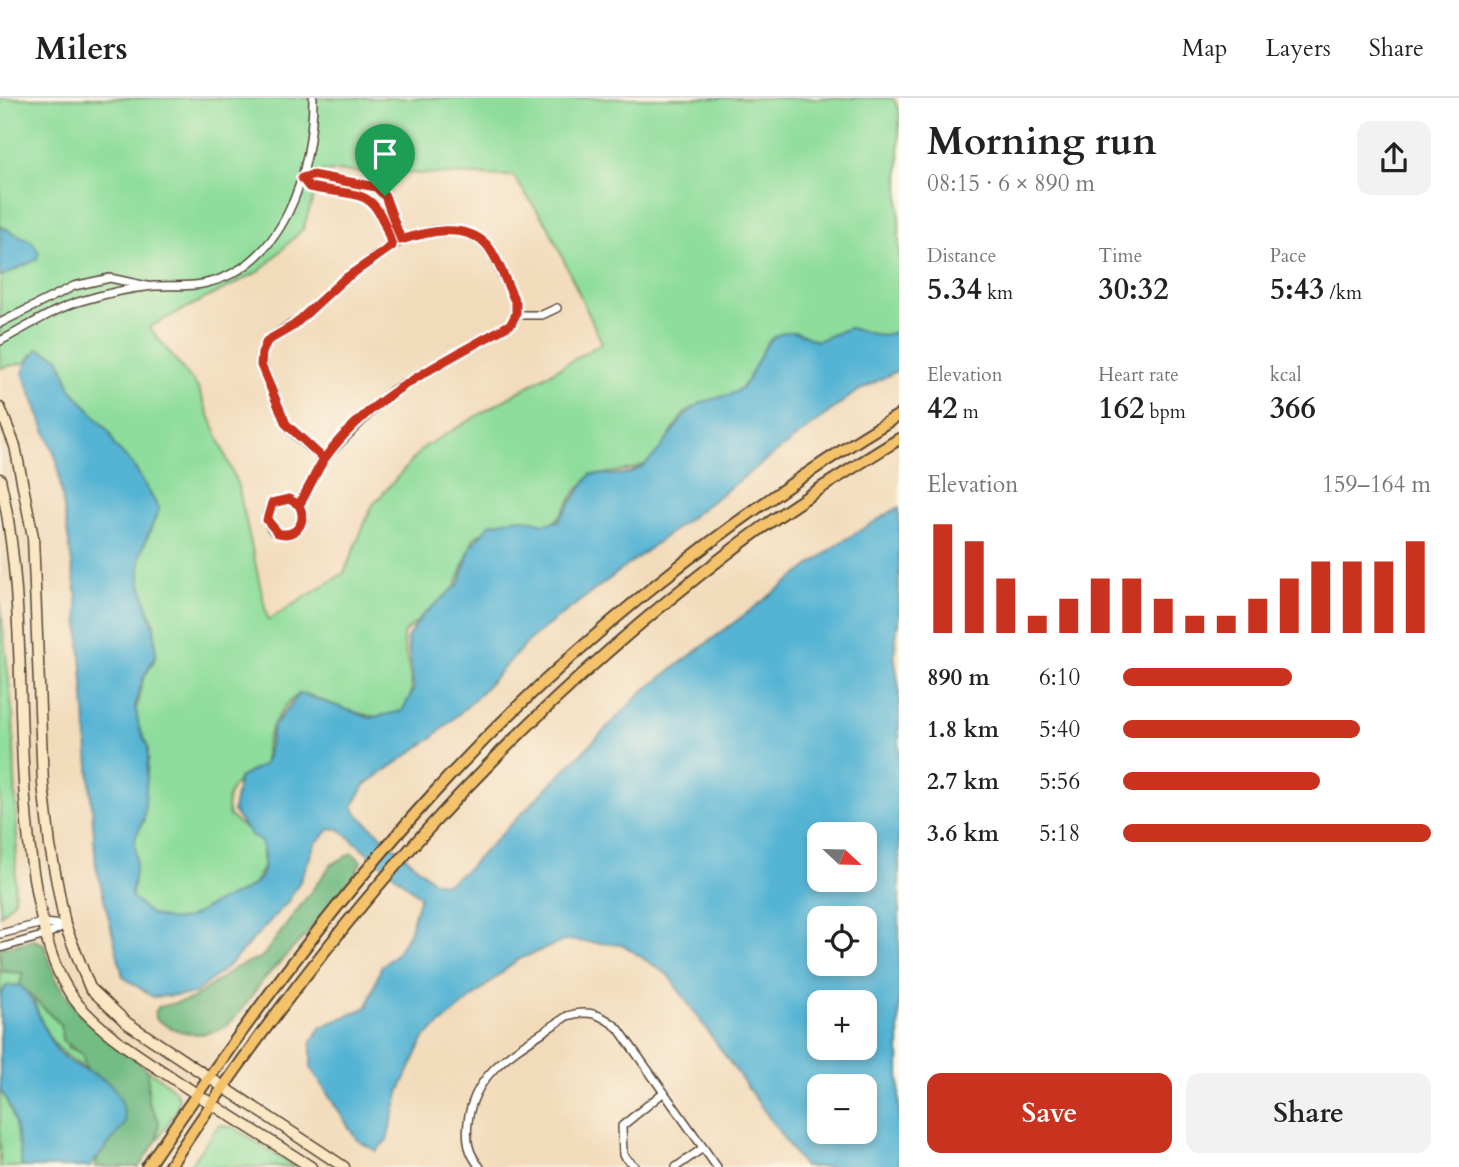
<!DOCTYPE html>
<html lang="en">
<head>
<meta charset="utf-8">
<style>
  :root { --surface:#fff; --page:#f2f2f2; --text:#222; --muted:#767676; --line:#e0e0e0; --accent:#c8321e }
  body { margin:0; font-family:Cardo,serif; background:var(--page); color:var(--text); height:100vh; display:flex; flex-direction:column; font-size:26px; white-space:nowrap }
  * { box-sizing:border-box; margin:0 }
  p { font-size:23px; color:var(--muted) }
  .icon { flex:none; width:38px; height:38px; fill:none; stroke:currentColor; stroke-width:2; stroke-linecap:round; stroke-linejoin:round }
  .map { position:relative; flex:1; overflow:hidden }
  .details { display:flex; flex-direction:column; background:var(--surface); width:560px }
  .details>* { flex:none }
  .needle { width:46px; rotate:112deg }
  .fabs { position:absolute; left:807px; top:724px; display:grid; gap:14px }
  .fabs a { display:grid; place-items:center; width:70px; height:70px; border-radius:14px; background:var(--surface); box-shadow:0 4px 10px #0003; font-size:35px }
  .pin { position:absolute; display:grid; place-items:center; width:60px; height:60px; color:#fff; margin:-72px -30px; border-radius:50% 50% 50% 0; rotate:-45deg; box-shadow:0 0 7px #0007 }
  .pin .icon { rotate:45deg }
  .round { display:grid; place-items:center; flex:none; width:74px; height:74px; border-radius:14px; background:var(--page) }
  .summary { display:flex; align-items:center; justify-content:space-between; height:119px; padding:0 28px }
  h1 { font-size:38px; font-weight:700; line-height:52px }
  .metrics { display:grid; grid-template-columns:repeat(3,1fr); gap:10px; height:119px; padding:7px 28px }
  .metrics div { display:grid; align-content:center }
  .metrics b { font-size:30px; font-weight:700 }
  .metrics small { font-size:19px; font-weight:400 }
  .metrics p { font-size:19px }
  .chart { height:196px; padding:14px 28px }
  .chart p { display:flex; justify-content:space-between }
  .chart svg { width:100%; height:126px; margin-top:7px; stroke:var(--accent); stroke-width:6 }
  .cta { display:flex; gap:14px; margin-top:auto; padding:14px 28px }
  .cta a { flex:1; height:80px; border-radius:14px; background:var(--accent); color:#fff; font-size:28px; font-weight:700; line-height:80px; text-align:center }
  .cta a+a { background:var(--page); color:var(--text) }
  ul { padding:0 28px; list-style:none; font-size:23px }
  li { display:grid; grid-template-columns:112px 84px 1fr; align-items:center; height:52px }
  li i { height:18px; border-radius:9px; background:var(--accent) }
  header { display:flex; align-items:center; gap:42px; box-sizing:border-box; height:98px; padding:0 35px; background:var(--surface); border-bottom:2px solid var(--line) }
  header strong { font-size:33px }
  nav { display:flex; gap:38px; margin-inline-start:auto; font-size:24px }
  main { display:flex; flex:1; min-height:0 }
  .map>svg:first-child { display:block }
  .green { fill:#8fdd9c; stroke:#65845d; stroke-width:2; fill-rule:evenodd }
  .forest { fill:#73bc84; stroke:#577351; stroke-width:2 }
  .water { fill:#55b4d4; stroke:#486f79; stroke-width:2; fill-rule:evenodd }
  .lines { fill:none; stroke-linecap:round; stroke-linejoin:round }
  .street-casing { stroke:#564536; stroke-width:10 }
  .secondary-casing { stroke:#564536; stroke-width:13 }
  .primary-casing { stroke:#564536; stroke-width:14 }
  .street { stroke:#fff; stroke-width:7 }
  .secondary { stroke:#fbe7c3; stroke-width:10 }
  .primary { stroke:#f4c26a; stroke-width:10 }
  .route-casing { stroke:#fff; stroke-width:14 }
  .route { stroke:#c8321e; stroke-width:9 }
</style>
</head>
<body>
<header>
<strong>Milers</strong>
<nav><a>Map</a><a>Layers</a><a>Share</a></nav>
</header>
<main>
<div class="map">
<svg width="899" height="1069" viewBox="0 0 899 1069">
  <rect width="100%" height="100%" fill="#fcf5e5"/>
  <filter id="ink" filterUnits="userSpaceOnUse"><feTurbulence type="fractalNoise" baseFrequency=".0143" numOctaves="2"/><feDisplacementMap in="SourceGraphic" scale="14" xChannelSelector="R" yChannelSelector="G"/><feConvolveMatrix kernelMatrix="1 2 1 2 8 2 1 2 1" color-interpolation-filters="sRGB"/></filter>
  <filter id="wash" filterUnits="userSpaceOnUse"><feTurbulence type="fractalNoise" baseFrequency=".00686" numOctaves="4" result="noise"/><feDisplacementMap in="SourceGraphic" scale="28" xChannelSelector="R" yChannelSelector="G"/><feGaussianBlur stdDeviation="1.57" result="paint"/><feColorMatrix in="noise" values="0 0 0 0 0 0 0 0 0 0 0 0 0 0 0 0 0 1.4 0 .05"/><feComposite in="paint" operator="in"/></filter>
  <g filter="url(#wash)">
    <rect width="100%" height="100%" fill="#f2dbbb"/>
    <g class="green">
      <path d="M 0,0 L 893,0 L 899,12 L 899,233 L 881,238 L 849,230 L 817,243 L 796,234 L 767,245 C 756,262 753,289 732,298 C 717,304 699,303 686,314 C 669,330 668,354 648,365 C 629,376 605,371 586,383 C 569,395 567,419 548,427 L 531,423 L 489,430 L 474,440 L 455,490 L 403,536 C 403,556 413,575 411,595 C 407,644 329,604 306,596 C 291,593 272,626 268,640 C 265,649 266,659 264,668 C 242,679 221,690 229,718 L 260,742 L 263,749 L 263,770 L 250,791 L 193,823 L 158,822 L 131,805 L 136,762 L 133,743 L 144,722 C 140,704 142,678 149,661 L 140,642 L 136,611 L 143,581 L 154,563 L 156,551 L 154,525 L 141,493 L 137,465 L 159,411 L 132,365 L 115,349 L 110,335 L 71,291 L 63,268 L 32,256 L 27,264 L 0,270 ZM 322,73 L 513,78 L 548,128 L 602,245 L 424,349 L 372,408 L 344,475 L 268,522 L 238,388 L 198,290 L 149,229 L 260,173 L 303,131 Z"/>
      <polygon points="0,503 13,620 17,739 14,803 0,817"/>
      <polygon points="0,873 23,875 20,887 6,888 0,897"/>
      <path d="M 33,899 L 61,927 L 68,949 L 82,956 L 86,971 C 51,950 45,937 33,899 Z"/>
      <path d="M 148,972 C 192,1001 183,1002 157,1042 L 159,1023 L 148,1003 Z"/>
      <path d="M 0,992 C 16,1014 18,1043 22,1069 L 0,1069 Z"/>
      <polygon points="219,1027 234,1030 295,1069 188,1069"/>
    </g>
    <g class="forest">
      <path d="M 352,755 L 361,763 C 348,800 292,849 265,880 C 251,896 242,917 224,929 C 202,942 177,935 157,922 L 155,915 L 158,909 L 192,901 L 235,870 L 262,859 L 331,767 Z"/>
      <polygon points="34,842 44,846 56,881 78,914 148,972 148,1003 159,1023 157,1042 139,1069 95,1069 98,1059 125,1026 110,986 86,971 82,956 62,942 61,927 20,887 23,875 0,873 0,850"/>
    </g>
    <g class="water">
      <polygon points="0,128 33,144 39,155 36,162 0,179"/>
      <path d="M 849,230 L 881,238 L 899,233 L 899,272 L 856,294 L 530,541 L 474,602 L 432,640 L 365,687 L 353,708 L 357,716 L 433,783 L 446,786 L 466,772 L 642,594 L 841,444 L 899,409 L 899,516 L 894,556 L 899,591 L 899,1069 L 804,1069 L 668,877 L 623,847 L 566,842 L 517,862 L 424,940 L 400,992 L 387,1042 L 376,1053 L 357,1042 L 311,970 L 311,944 L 321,929 L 367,909 L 381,869 L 396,856 L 409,835 L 420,798 L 339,731 L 330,731 L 315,746 L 300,783 L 287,805 L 229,867 L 194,896 L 153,899 L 123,879 L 96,767 L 77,500 L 57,363 L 23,275 L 27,264 L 38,251 L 59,259 L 71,291 L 110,335 L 115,349 L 132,365 L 159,411 L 140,456 L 140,482 L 154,531 L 156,556 L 143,581 L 135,607 L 139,629 L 148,649 L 148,660 L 144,720 L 135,741 L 136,765 L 131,798 C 138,804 147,816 156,818 C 188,828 192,816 217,804 C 246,791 274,788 261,744 L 251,737 L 233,713 L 239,680 L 265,666 L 273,629 L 300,595 L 370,620 L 402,613 L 414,591 L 407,540 L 423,517 L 460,485 L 471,448 L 490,426 L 520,420 L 544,426 L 558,423 L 591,376 C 603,376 623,379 634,373 C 665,358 672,322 701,305 C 713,299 730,300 741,290 C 759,274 760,232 792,234 C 800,234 808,240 817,243 ZM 819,737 L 864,737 L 864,782 L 819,782 ZM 819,821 L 864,821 L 864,866 L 819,866 ZM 819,905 L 864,905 L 864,950 L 819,950 ZM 819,989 L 864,989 L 864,1034 L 819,1034 Z"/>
      <path d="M 20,887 C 39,905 40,931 57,952 C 81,982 123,969 125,1026 L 90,1069 L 22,1069 C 18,1043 16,1014 0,992 L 0,897 L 6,888 Z"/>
    </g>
  </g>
  <g filter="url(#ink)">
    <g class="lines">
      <defs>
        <g id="street">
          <path d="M 392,148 C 374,88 365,100 309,89 L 302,80 L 312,77 L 376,89 L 385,98 L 401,142"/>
          <polyline points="516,217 542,217 557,210"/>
          <polyline points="0,225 74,188 110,180 147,188"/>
          <path d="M 0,243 C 26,230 53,211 81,203 C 104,196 131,190 154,188 C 170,187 187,189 202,186 C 284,170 313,73 313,0"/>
          <circle cx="285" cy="419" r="18"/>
          <path d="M 299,407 L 324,361 L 393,292 L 511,226 C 521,208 511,195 502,178 C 497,168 492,151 484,145 C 427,100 345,180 305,217 C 292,228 266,237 262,254 C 259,264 281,320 288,329 C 298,342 311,351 324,361"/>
          <polyline points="0,836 43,825 64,827"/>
          <polyline points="0,850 46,837 65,827"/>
          <path d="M 480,1069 C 468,1055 466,1042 468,1024 C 474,969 525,948 567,918 C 588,911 601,916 618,930 L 717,1069"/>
          <polyline points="635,1069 623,1057 622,1028 664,994"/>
          <polyline points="676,1069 703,1050"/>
        </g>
        <g id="secondary">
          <polyline points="0,310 15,348 33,439 43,686 50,748 65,827 90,890 127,925 344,1069"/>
          <path d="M 0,381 C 31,514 11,656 36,792 C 44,835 53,880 84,913 C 108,938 139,958 168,977 C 215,1009 263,1038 311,1069"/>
        </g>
        <g id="primary">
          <path d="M 147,1069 C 235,939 327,813 432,697 C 566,549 728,420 899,317"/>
          <path d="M 169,1069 C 328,828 498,631 728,455 C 782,413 841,377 899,341"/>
        </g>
      </defs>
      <use href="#street" class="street-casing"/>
      <use href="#secondary" class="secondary-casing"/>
      <use href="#primary" class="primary-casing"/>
      <use href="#street" class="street"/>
      <use href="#secondary" class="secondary"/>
      <use href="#primary" class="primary"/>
    </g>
  </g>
  <g class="lines" filter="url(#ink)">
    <defs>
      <path id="route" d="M 385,98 L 376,89 L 312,77 L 302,80 L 309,89 C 365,100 374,88 392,148 L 343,182 L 293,228 L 267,243 L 262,255 L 261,267 L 286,326 L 324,361 L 299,407 C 308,424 296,440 278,435 L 267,422 L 272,405 L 289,401 L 299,407 C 309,393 314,374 325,360 C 371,296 445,264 511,226 L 516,216 L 516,205 C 508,190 497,157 486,146 C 464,124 426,134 401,142 L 385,98"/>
    </defs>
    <use href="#route" class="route-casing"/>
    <use href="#route" class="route"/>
  </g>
</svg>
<div class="fabs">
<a><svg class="needle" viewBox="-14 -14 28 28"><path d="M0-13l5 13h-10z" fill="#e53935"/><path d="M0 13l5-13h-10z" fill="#767676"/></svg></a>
<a><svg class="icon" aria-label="locate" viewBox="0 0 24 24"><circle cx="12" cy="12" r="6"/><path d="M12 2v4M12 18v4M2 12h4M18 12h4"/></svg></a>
<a>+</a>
<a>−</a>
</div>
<div class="pin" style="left:385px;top:98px;background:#1e9e55"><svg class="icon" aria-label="arrive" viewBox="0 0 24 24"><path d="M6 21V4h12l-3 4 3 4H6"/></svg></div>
</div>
<section class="details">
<div class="summary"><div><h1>Morning run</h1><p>08:15 · 6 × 890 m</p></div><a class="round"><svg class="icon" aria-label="share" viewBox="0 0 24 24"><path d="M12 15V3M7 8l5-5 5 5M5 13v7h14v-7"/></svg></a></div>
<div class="metrics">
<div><p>Distance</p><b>5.34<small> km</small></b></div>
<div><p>Time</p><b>30:32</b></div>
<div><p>Pace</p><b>5:43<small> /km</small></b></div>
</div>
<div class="metrics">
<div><p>Elevation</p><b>42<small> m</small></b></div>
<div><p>Heart rate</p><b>162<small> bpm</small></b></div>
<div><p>kcal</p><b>366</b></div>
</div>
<div class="chart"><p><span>Elevation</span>159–164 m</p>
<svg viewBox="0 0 160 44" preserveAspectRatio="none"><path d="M5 44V6M15 44V12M25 44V25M35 44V38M45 44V32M55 44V25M65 44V25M75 44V32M85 44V38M95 44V38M105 44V32M115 44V25M125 44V19M135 44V19M145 44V19M155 44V12"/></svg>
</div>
<ul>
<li><b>890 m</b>6:10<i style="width:55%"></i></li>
<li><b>1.8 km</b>5:40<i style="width:77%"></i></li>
<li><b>2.7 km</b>5:56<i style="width:64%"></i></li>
<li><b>3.6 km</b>5:18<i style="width:100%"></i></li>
</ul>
<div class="cta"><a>Save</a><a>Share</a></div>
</section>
</main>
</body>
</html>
